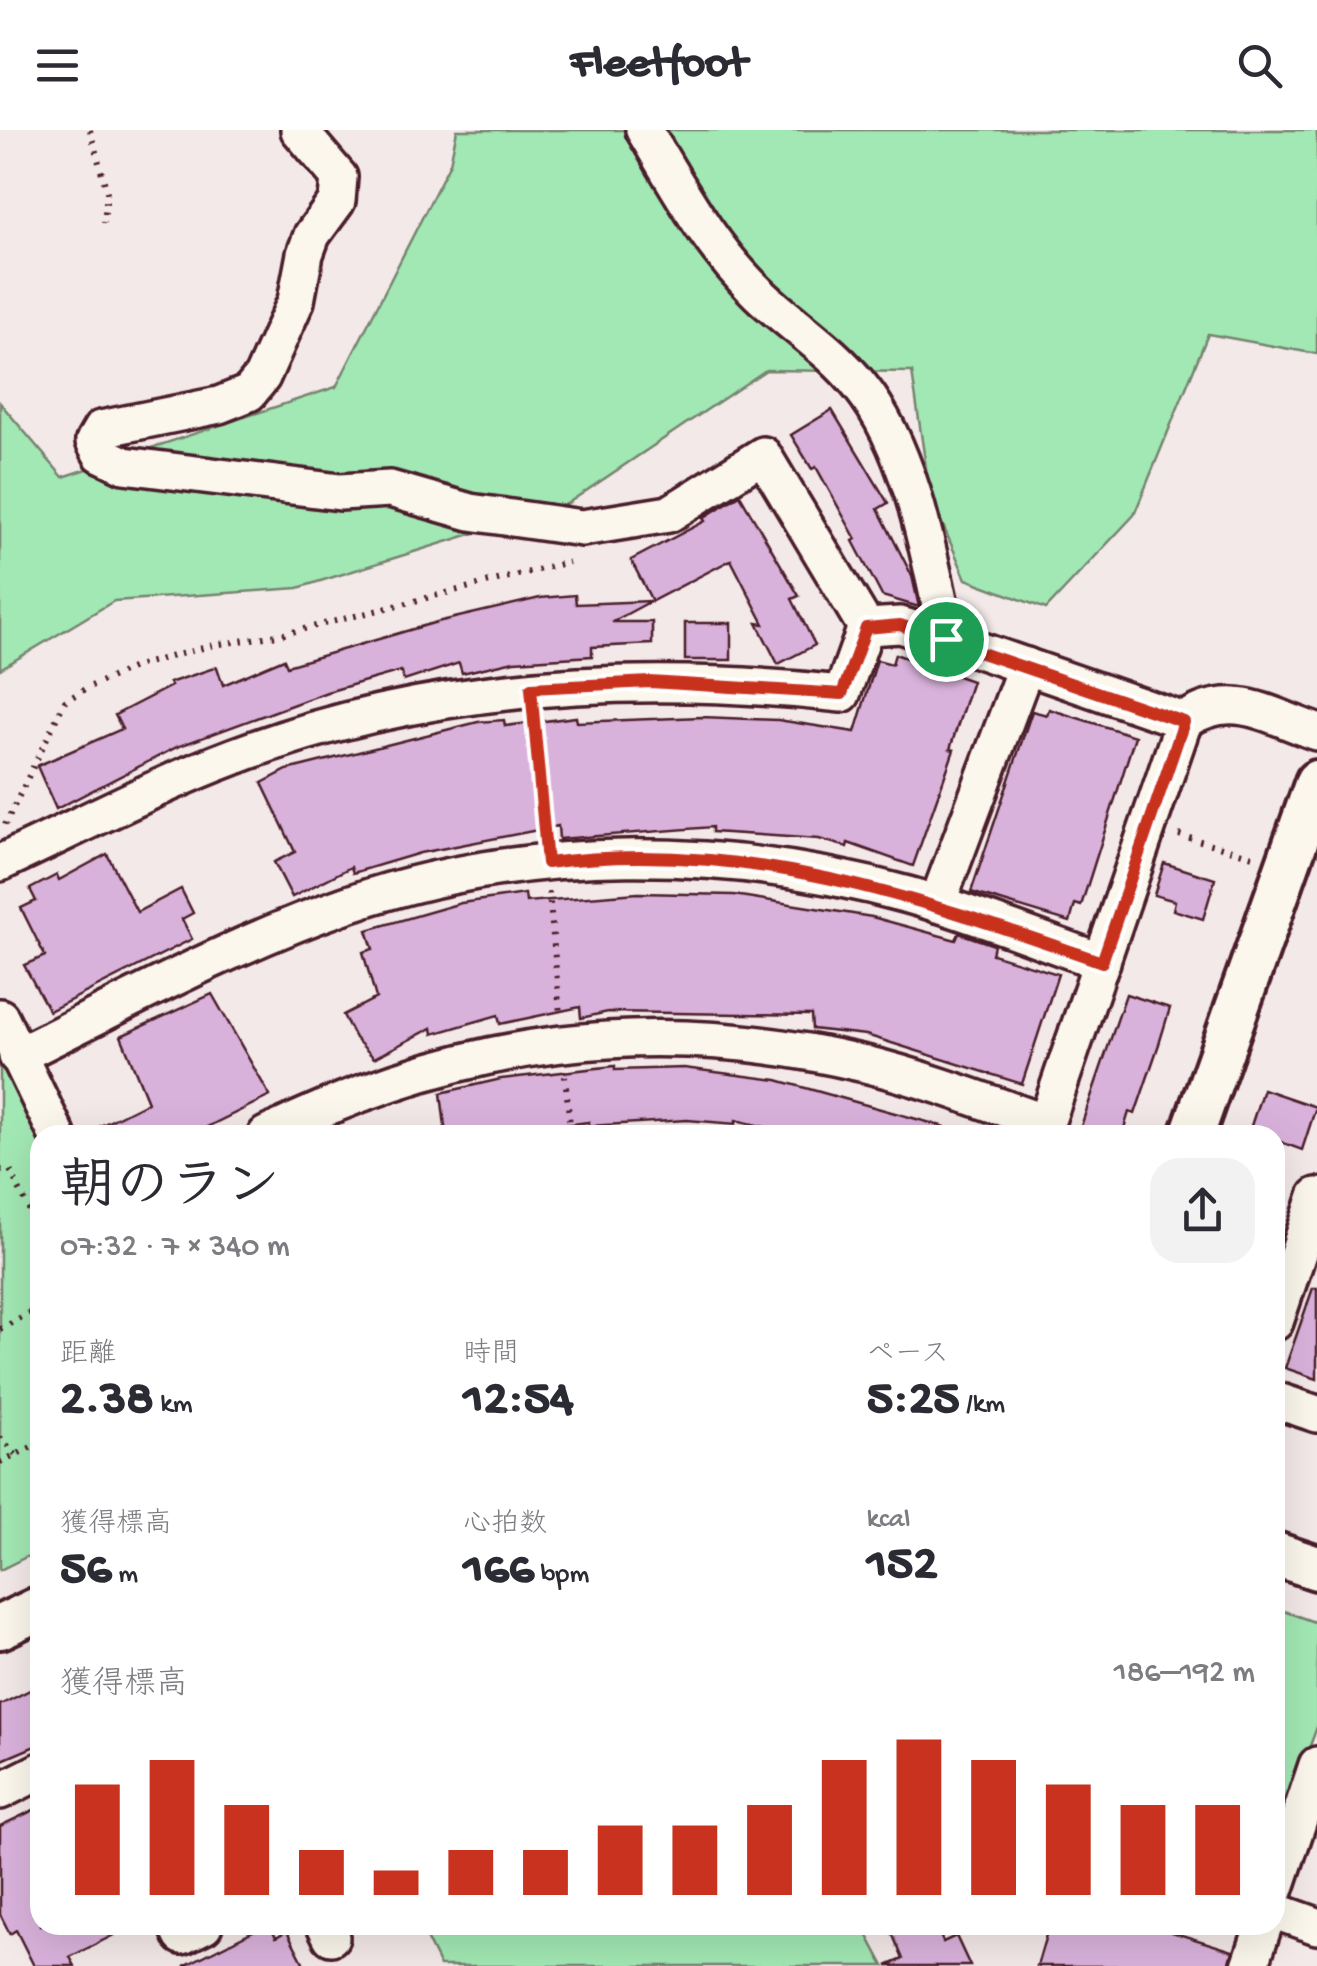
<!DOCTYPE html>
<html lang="ja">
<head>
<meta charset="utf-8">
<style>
  :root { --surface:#fff; --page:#f2f2f3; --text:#2b2b33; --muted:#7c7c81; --accent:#c8321e }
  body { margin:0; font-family:"Gochi Hand","Klee One",sans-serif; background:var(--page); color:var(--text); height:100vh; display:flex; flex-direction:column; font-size:38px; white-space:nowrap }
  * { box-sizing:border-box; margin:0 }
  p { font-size:32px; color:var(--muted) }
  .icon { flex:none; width:55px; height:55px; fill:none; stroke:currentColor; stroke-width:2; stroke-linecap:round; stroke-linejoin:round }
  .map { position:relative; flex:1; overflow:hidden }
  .drawer { position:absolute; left:30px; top:995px; width:1255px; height:810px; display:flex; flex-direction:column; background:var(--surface); border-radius:30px; box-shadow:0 10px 40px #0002 }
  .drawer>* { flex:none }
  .pin { position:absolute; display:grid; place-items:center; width:85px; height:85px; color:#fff; margin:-42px; border:5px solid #fff; border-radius:50%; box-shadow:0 2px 10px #0007 }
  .round { display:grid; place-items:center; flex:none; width:105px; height:105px; border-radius:30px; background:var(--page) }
  .overview { display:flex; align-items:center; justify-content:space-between; height:170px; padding:0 30px }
  h1 { font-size:55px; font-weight:700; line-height:75px }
  .stats { display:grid; grid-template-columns:repeat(3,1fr); gap:15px; height:170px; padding:10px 30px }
  .stats div { display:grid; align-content:center }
  .stats b { font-size:50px; font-weight:700 }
  .stats small { font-size:28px; font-weight:400 }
  .stats p { font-size:28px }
  .chart { height:280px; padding:20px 30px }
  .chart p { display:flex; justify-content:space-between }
  .chart svg { width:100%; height:180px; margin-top:10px; stroke:var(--accent); stroke-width:6 }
  header { display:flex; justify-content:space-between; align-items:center; height:130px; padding:0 30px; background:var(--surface); font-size:45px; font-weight:700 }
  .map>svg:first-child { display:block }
  .green { fill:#a2e8b4; stroke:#768470; stroke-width:2.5 }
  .building { fill:#d9b2db; stroke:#4a1f2b; stroke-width:2.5 }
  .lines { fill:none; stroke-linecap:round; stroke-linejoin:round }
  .minor-casing { stroke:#4a1f2b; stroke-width:42 }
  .tertiary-casing { stroke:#4a1f2b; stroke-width:50 }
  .path { stroke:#4a1f2b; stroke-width:6; stroke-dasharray:2.5 8; stroke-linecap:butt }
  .minor { stroke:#fbf7ec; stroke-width:35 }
  .tertiary { stroke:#fbf7ec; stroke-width:42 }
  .route-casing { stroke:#fff; stroke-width:20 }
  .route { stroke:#c8321e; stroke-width:12 }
</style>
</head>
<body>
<header><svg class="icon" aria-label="menu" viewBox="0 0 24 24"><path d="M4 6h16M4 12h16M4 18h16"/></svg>Fleetfoot<svg class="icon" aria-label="search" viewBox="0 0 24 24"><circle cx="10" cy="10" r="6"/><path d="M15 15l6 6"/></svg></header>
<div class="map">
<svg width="1317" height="1836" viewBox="0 0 1317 1836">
  <rect width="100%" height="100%" fill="#f4e9e9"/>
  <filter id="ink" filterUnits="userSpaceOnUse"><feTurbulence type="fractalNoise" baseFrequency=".01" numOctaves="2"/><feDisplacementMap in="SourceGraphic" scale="20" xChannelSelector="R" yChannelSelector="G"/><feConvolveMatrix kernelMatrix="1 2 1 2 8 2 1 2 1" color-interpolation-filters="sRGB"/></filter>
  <g filter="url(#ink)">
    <g class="green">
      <polygon points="457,0 1317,0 1317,224 1208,204 1134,385 1046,479 966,449 930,365 912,242 766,240 565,375 298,458 114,471 0,539 0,273 63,347 336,257 450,33"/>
      <polygon points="0,930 40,1012 40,1420 0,1440"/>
      <polygon points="1275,1478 1317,1493 1317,1597 1284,1686 1275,1683"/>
      <polygon points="431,1795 862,1795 884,1836 440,1836 422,1800"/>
    </g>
    <g class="building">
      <polygon points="832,280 888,373 878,379 912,446 919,477 882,466 853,411 856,409 816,337 812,339 791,305"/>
      <polygon points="740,365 799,466 792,469 815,515 778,534 757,493 764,494 731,430 652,471 631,430 705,391 703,388"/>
      <polygon points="575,465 576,474 651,471 612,492 652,492 652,514 592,517 592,526 514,531 462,543 459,533 404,551 401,541 327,562 177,617 56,679 37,636 122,599 115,585 171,556 169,553 217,537 223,555 284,529 287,536 437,492 540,468"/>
      <rect x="685" y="493" width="46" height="37"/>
      <polygon points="895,524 972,551 950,619 954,620 913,736 848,713 847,717 819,709 712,702 712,697 559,709 558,696 420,723 353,743 351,737 292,767 274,732 295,722 262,653 287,640 478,592 504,590 505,596 576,587 577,592 702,587 778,590 855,602 877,530 892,534"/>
      <polygon points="1049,579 1135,606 1081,776 1075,774 1070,792 971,762 1032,581 1047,585"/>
      <polygon points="107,724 137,782 181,759 193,783 182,789 192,809 49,881 24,835 45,826 21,778 36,771 30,759 57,745 59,750"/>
      <polygon points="1164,733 1215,749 1203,789 1173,780 1175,771 1154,765"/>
      <polygon points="638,763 734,765 872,787 956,810 959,803 994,815 992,824 1058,844 1022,954 866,905 812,899 811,885 608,882 581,888 580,877 500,894 498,885 433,904 432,898 374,928 355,908 343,885 376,868 363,822 373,819 367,800 461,773 525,764 526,772"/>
      <polygon points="212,864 270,966 207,997 211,1005 82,1005 148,972 121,906"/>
      <polygon points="1126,864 1170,878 1159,914 1135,984 1129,982 1122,1005 1078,1005"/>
      <polygon points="615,936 615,940 684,938 777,950 945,997 944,1005 799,1005 736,990 736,994 687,990 589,996 589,992 487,1005 446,1005 441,963 501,949"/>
      <polygon points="1263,959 1316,977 1302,1020 1275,1010 1275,1005 1249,1002"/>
      <polygon points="1313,1158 1317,1158 1317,1249 1285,1238"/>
      <polygon points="40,1555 40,1614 0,1631 0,1575"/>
      <polygon points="40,1677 40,1795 134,1795 70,1827 75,1836 34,1836 16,1800 10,1804 0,1784 0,1696"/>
      <polygon points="265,1795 270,1795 276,1807 287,1801 305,1836 184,1836"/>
      <polygon points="911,1795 936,1795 943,1812 956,1806 970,1836 887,1836 903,1829 892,1803"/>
      <polygon points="1049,1795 1150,1795 1233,1821 1229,1836 1037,1836"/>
    </g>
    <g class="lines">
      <defs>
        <g id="minor">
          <polyline points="299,0 339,47 337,71 312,105 305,124 296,171 262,247 249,263 219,275 101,299 94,311 101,324 124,335 340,362 390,359 470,382 582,398 669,384 763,325 866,497 900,495 947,509"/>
          <path d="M 644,0 C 679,58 709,116 758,163 C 791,195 831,219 860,256 C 912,320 930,429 947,509 L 1184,591 C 1232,559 1267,585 1317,602"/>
          <path d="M 0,733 C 78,697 155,656 235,626 C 429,552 637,542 842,564 L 866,497"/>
          <polyline points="937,774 1026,536"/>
          <polyline points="0,887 57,1005"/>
          <path d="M 17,926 C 126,872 233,814 348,774 C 526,713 728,715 908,765 C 973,783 1037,809 1102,832"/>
          <path d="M 266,1005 C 459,909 654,883 865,934 C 926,949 986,972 1046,993"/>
          <polyline points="1042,1005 1184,591"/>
          <polyline points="1275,1192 1317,1066"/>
          <polyline points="1275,1270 1317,1284"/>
          <polyline points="0,1661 40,1641"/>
          <polyline points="1275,1761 1317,1635"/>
          <polyline points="1275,1781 1317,1796"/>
          <polyline points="177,1795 182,1806 204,1795"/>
          <polyline points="325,1795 331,1807"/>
          <polyline points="1250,1836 1264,1795"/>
        </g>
        <g id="tertiary">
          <polyline points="1192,1005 1317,652"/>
          <polyline points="1275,1424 1317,1438"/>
          <polyline points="0,1497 40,1478"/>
        </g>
      </defs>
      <use href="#minor" class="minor-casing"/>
      <use href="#tertiary" class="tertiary-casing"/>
      <g class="path">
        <polyline points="90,0 107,62 104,93"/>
        <polyline points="534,593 544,700"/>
        <polyline points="5,695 65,571 87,558 136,536 214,515 284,504 569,432"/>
        <polyline points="1179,705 1253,726"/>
        <polyline points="549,762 560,884"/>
        <polyline points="565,946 571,1005"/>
        <polyline points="0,1040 10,1040 38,1098 30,1183"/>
        <polyline points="0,1199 30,1183 40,1189"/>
        <polyline points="0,1307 16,1325"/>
        <polyline points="0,1332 40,1313"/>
      </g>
      <use href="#minor" class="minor"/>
      <use href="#tertiary" class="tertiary"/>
    </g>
  </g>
  <g class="lines" filter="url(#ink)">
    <defs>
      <path id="route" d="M 900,495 L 1184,592 L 1102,832 C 918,768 745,707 547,733 L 531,558 L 650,552 L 842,564 L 866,498 Z"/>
    </defs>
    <use href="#route" class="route-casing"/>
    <use href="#route" class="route"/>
  </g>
</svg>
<div class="pin" style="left:946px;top:509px;background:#1e9e55"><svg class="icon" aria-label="arrive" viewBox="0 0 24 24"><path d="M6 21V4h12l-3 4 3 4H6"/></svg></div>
<section class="drawer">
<div class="overview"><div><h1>朝のラン</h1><p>07:32 · 7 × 340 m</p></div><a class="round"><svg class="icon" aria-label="share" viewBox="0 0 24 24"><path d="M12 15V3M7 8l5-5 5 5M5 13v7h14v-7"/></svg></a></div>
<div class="stats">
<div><p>距離</p><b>2.38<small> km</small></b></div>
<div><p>時間</p><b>12:54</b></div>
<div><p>ペース</p><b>5:25<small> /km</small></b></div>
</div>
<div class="stats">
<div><p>獲得標高</p><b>56<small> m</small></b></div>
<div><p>心拍数</p><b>166<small> bpm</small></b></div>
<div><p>kcal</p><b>152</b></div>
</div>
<div class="chart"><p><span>獲得標高</span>186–192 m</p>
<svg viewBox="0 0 160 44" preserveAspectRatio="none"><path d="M5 44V17M15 44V11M25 44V22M35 44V33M45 44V38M55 44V33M65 44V33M75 44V27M85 44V27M95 44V22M105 44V11M115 44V6M125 44V11M135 44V17M145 44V22M155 44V22"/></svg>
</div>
</section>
</div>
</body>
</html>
